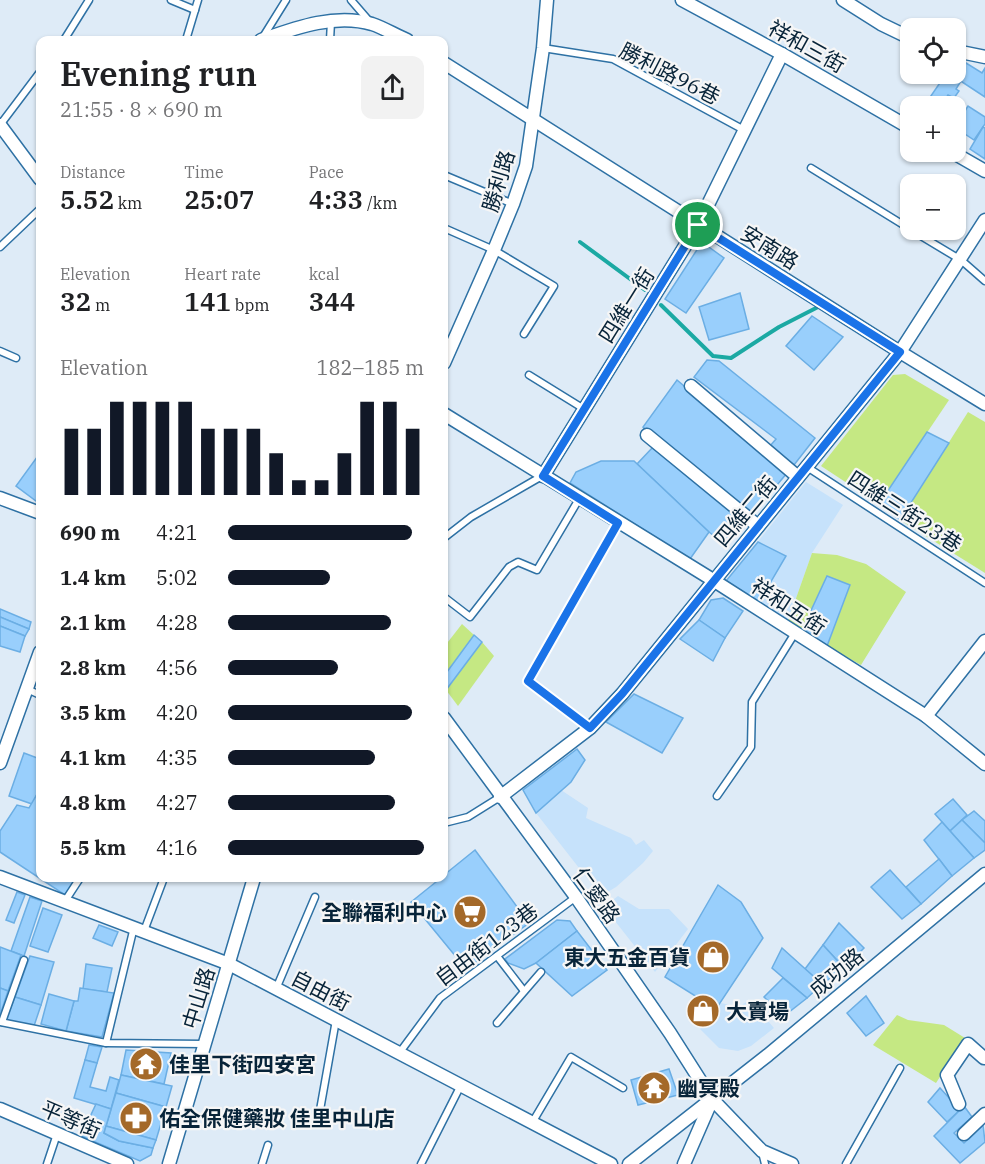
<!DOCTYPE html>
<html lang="en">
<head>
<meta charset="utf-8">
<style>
  :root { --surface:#fff; --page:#f2f2f2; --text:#202124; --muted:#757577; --accent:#111827 }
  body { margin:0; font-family:"IBM Plex Serif","Noto Sans TC",serif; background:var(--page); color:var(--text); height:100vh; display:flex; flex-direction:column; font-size:22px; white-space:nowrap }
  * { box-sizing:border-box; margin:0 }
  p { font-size:20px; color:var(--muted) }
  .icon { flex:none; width:33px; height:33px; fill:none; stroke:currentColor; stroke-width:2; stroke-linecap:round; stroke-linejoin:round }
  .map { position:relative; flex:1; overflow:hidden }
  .panel { position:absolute; left:36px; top:36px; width:412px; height:846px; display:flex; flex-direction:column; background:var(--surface); border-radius:12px; box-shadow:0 2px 4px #0004 }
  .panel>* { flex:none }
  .tools { position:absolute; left:900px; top:18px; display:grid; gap:12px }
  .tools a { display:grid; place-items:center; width:66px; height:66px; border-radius:12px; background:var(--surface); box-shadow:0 2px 4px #0004; font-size:30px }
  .pin { position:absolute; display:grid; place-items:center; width:51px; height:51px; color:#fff; margin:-26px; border:3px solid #fff; border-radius:50%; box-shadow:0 2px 6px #0007 }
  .round { display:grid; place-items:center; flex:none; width:63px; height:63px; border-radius:12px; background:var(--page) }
  .headline { display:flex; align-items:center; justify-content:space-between; height:102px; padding:0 24px }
  h1 { font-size:33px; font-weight:600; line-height:45px }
  .stats { display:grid; grid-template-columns:repeat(3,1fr); gap:9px; height:102px; padding:6px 24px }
  .stats div { display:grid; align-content:center }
  .stats b { font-size:26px; font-weight:600 }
  .stats small { font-size:16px; font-weight:400 }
  .stats p { font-size:16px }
  .chart { height:168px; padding:12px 24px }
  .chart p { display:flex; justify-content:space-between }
  .chart svg { width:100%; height:108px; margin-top:6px; stroke:var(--accent); stroke-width:6 }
  ul { padding:0 24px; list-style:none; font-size:20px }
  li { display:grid; grid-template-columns:96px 72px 1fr; align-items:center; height:45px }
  li i { height:15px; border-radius:8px; background:var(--accent) }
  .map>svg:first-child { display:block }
  .built { fill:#c6e2fb }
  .green { fill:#c5e883 }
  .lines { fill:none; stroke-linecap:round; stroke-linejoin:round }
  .stream { stroke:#1ba9a3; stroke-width:4 }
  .building { fill:#99cffc; stroke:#6baee4; stroke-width:1.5 }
  .service-casing { stroke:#2e71a4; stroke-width:9 }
  .minor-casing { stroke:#2e71a4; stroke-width:15 }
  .service { stroke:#fff; stroke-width:6 }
  .minor { stroke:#fff; stroke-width:12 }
  .route-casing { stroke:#fff; stroke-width:12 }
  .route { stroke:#1a73e8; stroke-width:8 }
  .labels { text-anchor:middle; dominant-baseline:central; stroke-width:4.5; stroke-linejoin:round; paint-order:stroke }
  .street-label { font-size:21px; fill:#082439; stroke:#f6f6f6 }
  .poi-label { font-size:21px; font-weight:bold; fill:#082439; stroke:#f6f6f6; text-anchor:start }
</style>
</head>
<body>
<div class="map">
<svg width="985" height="1164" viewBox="0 0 985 1164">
  <rect width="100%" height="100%" fill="#deebf7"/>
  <g class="built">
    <polygon points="806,482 843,505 812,553 788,621 726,581"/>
    <polygon points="561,790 588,808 586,818 631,838 636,845 644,840 653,851 643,863 616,887 601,896 536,813"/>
    <polygon points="618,896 639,909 669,909 688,929 655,972 604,907"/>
    <polygon points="750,1000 774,1028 751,1046 738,1051 719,1048 700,1029 721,1003 738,1007"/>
  </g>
  <g class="green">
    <polygon points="905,374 949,400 879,504 821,466 893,375"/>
    <polygon points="968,412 985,422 985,573 900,520"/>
    <polygon points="812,553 837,555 866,564 906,592 861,665 827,646 849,585 827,576 802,630 788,621"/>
    <polygon points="462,624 474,635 444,676 444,647"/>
    <polygon points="482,642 494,656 458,706 446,690"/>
    <polygon points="897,1015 908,1020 944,1025 965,1038 936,1083 873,1045"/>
  </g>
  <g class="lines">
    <g class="stream">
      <polyline points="580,242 645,290"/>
      <polyline points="661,305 713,356 731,358 779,327 818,307"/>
    </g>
  </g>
  <g class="building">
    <polygon points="966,63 982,73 985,68 985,97 956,78"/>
    <polygon points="956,73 959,75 956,78 961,81 956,89 959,91 954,98 948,95 944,101 951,106 924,106 946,74"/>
    <polygon points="953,103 965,111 968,106 985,117 985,124 974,140 956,128 956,106 951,106"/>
    <polygon points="983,127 985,128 985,159 970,149"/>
    <polygon points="702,242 724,258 686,313 665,299"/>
    <polygon points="740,293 749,329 709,340 699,307"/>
    <polygon points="812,316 843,337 814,370 786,346"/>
    <polygon points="707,360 719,361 815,438 794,465 769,447 776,439 694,377"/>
    <polygon points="677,380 787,473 751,516 643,427"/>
    <polygon points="927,432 949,443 900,520 879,504"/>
    <polygon points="653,447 744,522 727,546 709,532 637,464"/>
    <polygon points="40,453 40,504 16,486"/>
    <polygon points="601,461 634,461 709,532 690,559 570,483 576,472"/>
    <polygon points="758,542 786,556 759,602 726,581"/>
    <polygon points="827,576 850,585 827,646 802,630"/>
    <polygon points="723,598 743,611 725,638 699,620 711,600"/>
    <polygon points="0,609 31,622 29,629 0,617"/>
    <polygon points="0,617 29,629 25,636 0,626"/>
    <polygon points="699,620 725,638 713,661 680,639"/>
    <polygon points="0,626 25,636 20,652 0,646"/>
    <polygon points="474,635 482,642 446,690 444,676"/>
    <polygon points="634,694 683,718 662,753 606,722"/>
    <polygon points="577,749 585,760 571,782 536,813 523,790"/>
    <polygon points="24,753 40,759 40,789 32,804 9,796"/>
    <polygon points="40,789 40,878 76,878 65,895 0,852 0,831 17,805 29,808"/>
    <polygon points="953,799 967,815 950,831 935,814"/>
    <polygon points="974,811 985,821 985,843 962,820"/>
    <polygon points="962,820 985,843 985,850 974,858 950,831"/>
    <polygon points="942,822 974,858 952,876 924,840"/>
    <polygon points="475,850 529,923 466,969 411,902 441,878 444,878 444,875"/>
    <polygon points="939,859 952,876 921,904 906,887"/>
    <polygon points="890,870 921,904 902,919 871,887"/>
    <polygon points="718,885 741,902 763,938 716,1009 665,977"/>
    <polygon points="17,892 25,895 14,923 6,920"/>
    <polygon points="30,897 42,901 24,956 11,951"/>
    <polygon points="43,908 62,915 48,952 30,946"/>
    <polygon points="557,920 570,921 577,931 536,963 524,969 508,963 505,959"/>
    <polygon points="839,923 864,948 844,968 823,945"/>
    <polygon points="99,925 118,932 112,946 93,938"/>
    <polygon points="577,931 607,970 572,996 536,963"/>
    <polygon points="823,945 844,968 822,984 805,969"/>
    <polygon points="0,947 21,955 8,991 0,988"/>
    <polygon points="782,948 822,984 807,998 772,968"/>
    <polygon points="30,956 54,962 41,1005 15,997"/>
    <polygon points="86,964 112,968 107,992 83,989"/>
    <polygon points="783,978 807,998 784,1016 764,997"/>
    <polygon points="0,988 8,991 0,1015"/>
    <polygon points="80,988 114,993 102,1037 66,1031 74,1001 78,1001"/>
    <polygon points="49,994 74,1001 66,1031 41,1024"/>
    <polygon points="866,996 884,1023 866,1036 847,1013"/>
    <polygon points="15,997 41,1005 34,1026 6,1020"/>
    <polygon points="89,1045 102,1047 97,1063 85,1060"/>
    <polygon points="126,1050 171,1053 164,1084 121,1075"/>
    <polygon points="85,1060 97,1063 90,1087 106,1091 110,1077 119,1080 111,1109 74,1098"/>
    <polygon points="669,1069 678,1095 638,1105 631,1080"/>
    <polygon points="121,1075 172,1086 166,1107 116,1093"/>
    <polygon points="940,1088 960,1110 947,1122 928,1102"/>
    <polygon points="116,1093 166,1107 156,1140 106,1126"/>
    <polygon points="96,1104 111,1109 104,1133 119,1141 153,1148 151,1155 140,1161 81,1136"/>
    <polygon points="964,1106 972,1117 954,1133 964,1143 983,1125 985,1142 960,1163 934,1136"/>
    <polygon points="106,1126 156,1140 153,1148 119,1141 104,1133"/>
  </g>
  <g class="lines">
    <defs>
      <g id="service">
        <polyline points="171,0 195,10"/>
        <polyline points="351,0 370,22"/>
        <polyline points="263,37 286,0"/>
        <polyline points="64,40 89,0"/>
        <polyline points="186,40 198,0"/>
        <polyline points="330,40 331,22"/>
        <polyline points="543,48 613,59 744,130"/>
        <polyline points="0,125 40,72"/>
        <polyline points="811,168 910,229"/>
        <polyline points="444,175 513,204"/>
        <polyline points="444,228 494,250 554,286 524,334"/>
        <polyline points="911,230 961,260 985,281"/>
        <polyline points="0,247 40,209"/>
        <polyline points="0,351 16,358"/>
        <polyline points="529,375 584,409"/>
        <polyline points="807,467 985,583"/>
        <polyline points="444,538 471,517 542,476"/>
        <polyline points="444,597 470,617 509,567 518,562 537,570 579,499"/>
        <polyline points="27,689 40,695"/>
        <polyline points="590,727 528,681 618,523"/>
        <polyline points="717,796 751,747 752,702 795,633"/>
        <polyline points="444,823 468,817 500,797"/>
        <polyline points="65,901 80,878"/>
        <polyline points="144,931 164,878"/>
        <polyline points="497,956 524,991"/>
        <polyline points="276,989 315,897"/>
        <polyline points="0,1022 106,1043 204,1044"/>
        <polyline points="2,1022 24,960"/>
        <polyline points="497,1023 541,972"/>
        <polyline points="106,1043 134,927"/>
        <polyline points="400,1052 440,998 576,897"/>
        <polyline points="320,1110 336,1020"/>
        <polyline points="532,1123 571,1057 623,1088"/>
        <polyline points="762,1152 765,1164"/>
        <polyline points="47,1164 57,1134"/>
        <polyline points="262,1164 268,1145"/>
        <polyline points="421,1164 461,1085"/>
        <polyline points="846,1164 900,1068"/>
      </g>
      <g id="minor">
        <polyline points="682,0 782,54 910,128"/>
        <polyline points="843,0 881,24 910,38"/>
        <path d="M 261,40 C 295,28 335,13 372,24 C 384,28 395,35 407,40"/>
        <polyline points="956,51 985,57"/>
        <polyline points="444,63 900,352 985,404"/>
        <polyline points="0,125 40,179"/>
        <polyline points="952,152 985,171"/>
        <polyline points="444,363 494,250 513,204 526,166 543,48 547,0"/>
        <polyline points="691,386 798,477"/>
        <polyline points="444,414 713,580 926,716 985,764"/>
        <polyline points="647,435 758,526"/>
        <polyline points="543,476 698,225 782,54"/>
        <polyline points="0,498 40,513"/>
        <polyline points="926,716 985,641"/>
        <polyline points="444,718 576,897 670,1033 712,1099 762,1151 792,1164"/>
        <polyline points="0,763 40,652"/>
        <polyline points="500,797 590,728 622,694 900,352 985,220"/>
        <polyline points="0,877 229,964 611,1164"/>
        <polyline points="959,1104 947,1075 968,1044 984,1058"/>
        <polyline points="0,1109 127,1164"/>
        <polyline points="964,1134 985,1114"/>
        <polyline points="169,1164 254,878"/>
        <polyline points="629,1164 768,1055 985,874"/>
        <polyline points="684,1164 711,1102"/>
      </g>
    </defs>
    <use href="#service" class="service-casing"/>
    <use href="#minor" class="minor-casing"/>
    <use href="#service" class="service"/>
    <use href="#minor" class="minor"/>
  </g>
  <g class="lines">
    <defs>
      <polygon id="route" points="698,225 900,352 622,694 590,728 528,681 618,523 543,476"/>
    </defs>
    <use href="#route" class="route-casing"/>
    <use href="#route" class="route"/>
  </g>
  <defs>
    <symbol id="supermarket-disc" viewBox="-11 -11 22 22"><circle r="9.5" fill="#a46929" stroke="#f6f6f6"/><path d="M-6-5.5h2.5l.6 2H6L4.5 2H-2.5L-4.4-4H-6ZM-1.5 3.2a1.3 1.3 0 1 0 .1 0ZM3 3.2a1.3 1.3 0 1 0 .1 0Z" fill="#fff"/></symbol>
    <symbol id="shop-disc" viewBox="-11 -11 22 22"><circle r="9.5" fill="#a46929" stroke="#f6f6f6"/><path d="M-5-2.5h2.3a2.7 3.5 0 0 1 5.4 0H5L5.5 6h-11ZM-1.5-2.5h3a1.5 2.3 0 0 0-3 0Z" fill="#fff"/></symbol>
    <symbol id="temple-disc" viewBox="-11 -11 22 22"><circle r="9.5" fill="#a46929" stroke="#f6f6f6"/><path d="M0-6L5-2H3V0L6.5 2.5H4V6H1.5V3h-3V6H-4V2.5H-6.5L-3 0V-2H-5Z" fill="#fff"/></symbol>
    <symbol id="pharmacy-disc" viewBox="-11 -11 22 22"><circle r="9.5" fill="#a46929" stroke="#f6f6f6"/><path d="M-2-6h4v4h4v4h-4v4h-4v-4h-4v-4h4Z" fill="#fff"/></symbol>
  </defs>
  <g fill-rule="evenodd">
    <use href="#supermarket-disc" x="451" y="893" width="38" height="38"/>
    <use href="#shop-disc" x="694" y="938" width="38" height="38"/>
    <use href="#shop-disc" x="684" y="992" width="38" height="38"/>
    <use href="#temple-disc" x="127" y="1045" width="38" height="38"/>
    <use href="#temple-disc" x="635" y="1069" width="38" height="38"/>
    <use href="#pharmacy-disc" x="117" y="1099" width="38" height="38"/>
  </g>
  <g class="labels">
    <g class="street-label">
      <text transform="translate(807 46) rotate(29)">祥和三街</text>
      <text transform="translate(670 73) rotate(27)">勝利路96巷</text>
      <text transform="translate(498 181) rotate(-73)">勝利路</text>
      <text transform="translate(770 247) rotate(32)">安南路</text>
      <text transform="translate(626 305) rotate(-58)">四維一街</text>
      <text transform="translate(745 511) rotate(-50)">四維二街</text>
      <text transform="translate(905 511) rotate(33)">四維三街23巷</text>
      <text transform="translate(789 606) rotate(33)">祥和五街</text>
      <text transform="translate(597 895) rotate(54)">仁愛路</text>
      <text transform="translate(486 944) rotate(-37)">自由街123巷</text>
      <text transform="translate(836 972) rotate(-40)">成功路</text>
      <text transform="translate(321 990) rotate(27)">自由街</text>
      <text transform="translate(198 998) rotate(-73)">中山路</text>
      <text transform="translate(71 1119) rotate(23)">平等街</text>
    </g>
    <g class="poi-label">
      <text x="447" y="912" text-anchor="end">全聯福利中心</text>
      <text x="690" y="957" text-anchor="end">東大五金百貨</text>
      <text x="726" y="1011">大賣場</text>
      <text x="169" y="1064">佳里下街四安宮</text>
      <text x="677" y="1088">幽冥殿</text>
      <text x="159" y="1118">佑全保健藥妝 佳里中山店</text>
    </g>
  </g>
</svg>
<div class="tools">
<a><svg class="icon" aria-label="locate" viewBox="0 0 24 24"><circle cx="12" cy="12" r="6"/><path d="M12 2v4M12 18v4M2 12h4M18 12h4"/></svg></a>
<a>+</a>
<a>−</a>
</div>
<div class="pin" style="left:698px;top:225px;background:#1e9e55"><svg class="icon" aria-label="arrive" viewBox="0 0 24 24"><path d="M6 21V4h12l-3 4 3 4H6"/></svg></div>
<section class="panel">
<div class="headline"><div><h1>Evening run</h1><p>21:55 · 8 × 690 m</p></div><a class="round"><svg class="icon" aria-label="share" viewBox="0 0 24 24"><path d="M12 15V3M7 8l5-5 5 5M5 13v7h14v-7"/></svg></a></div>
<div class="stats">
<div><p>Distance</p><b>5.52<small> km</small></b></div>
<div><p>Time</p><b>25:07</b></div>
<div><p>Pace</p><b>4:33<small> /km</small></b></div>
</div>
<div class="stats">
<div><p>Elevation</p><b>32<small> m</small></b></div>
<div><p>Heart rate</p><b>141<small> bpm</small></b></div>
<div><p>kcal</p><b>344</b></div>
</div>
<div class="chart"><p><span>Elevation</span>182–185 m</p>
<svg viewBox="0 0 160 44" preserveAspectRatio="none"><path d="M5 44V17M15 44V17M25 44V6M35 44V6M45 44V6M55 44V6M65 44V17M75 44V17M85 44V17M95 44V27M105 44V38M115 44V38M125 44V27M135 44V6M145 44V6M155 44V17"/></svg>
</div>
<ul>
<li><b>690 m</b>4:21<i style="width:94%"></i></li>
<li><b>1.4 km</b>5:02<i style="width:52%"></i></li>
<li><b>2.1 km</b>4:28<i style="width:83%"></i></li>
<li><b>2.8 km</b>4:56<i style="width:56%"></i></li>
<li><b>3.5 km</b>4:20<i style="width:94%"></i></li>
<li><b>4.1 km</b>4:35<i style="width:75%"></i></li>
<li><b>4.8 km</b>4:27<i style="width:85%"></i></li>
<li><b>5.5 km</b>4:16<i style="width:100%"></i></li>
</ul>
</section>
</div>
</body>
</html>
